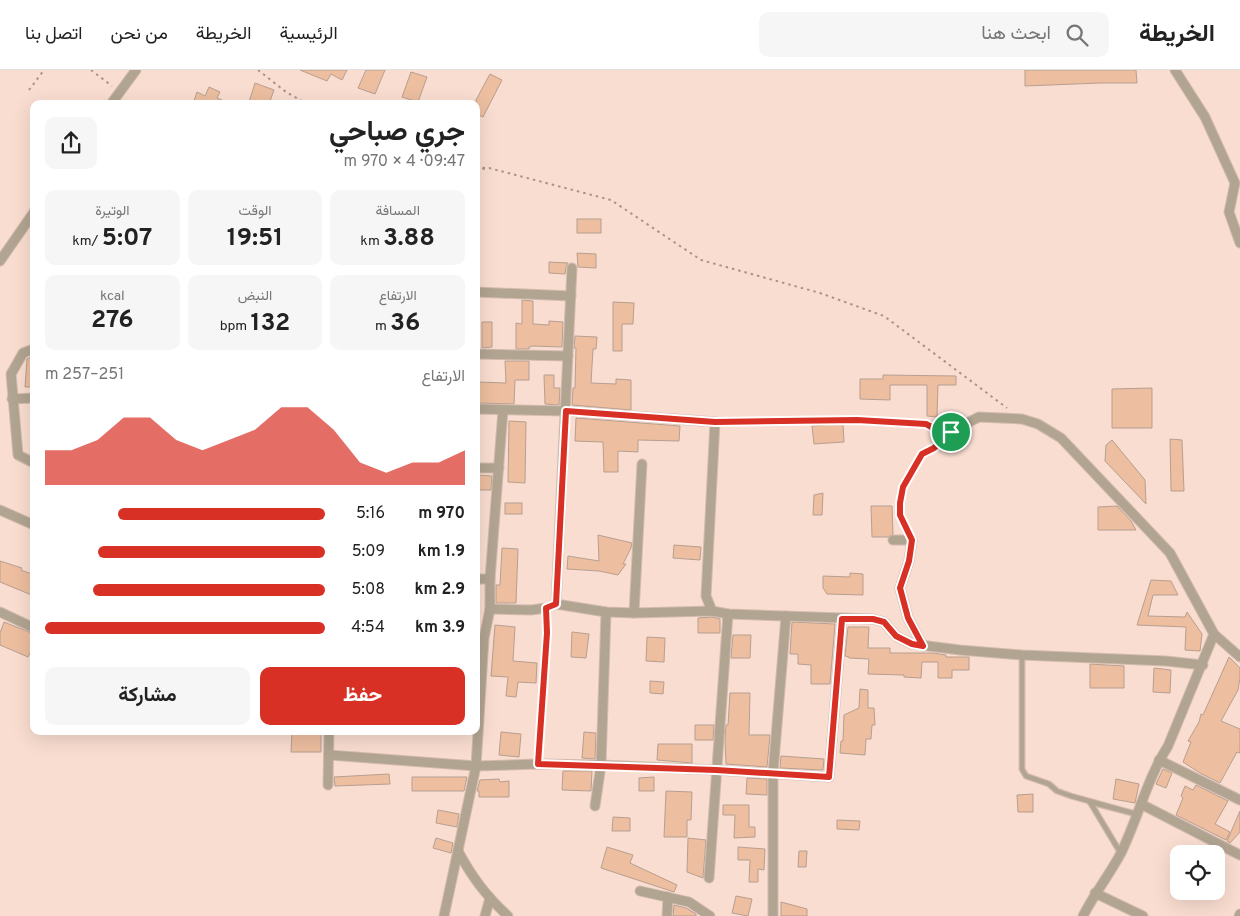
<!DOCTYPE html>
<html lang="ar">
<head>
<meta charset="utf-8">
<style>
  :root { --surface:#fff; --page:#f6f6f6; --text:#222; --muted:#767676; --line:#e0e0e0; --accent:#d93025 }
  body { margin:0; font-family:Overpass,Vazirmatn,sans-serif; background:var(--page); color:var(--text); direction:rtl; height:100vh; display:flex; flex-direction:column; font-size:19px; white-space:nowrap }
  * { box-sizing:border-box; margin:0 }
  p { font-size:16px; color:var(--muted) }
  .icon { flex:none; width:28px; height:28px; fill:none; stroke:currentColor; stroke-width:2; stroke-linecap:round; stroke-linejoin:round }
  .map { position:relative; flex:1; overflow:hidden; direction:ltr }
  .sheet { position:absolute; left:30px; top:30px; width:450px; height:635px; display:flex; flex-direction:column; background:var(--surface); border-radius:10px; box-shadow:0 5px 20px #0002; direction:rtl }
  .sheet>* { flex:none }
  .fabs { position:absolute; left:1170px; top:775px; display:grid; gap:10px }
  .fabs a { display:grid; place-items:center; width:55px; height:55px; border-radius:10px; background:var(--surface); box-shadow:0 5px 20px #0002; font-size:25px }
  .pin { position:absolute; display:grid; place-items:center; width:42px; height:42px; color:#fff; margin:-21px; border:2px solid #fff; border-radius:50%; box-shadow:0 1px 5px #0007 }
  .round { display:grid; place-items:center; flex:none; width:52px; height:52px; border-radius:10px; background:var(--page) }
  .head { display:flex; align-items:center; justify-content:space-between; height:85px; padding:0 15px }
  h1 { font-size:28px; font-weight:700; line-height:38px }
  .stats { display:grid; grid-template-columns:repeat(3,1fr); gap:8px; height:85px; padding:5px 15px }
  .stats div { display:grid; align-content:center; border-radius:10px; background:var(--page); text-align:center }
  .stats b { font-size:25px; font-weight:700 }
  .stats small { font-size:14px; font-weight:400 }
  .stats p { font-size:14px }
  .chart { height:140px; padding:10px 15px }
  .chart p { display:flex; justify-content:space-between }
  .chart svg { width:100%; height:90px; margin-top:5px; fill:var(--accent); opacity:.7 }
  .primary-button { display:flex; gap:10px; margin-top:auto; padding:10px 15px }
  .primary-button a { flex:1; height:58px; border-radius:10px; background:var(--accent); color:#fff; font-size:20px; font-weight:700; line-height:58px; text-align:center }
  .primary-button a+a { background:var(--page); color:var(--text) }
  ul { padding:0 15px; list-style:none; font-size:16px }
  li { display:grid; grid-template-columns:80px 60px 1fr; align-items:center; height:38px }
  li i { height:12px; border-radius:6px; background:var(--accent) }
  header { display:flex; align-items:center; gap:30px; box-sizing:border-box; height:70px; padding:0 25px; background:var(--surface); border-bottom:1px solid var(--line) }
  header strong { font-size:24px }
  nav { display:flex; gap:28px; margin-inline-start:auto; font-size:18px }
  .search { width:350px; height:45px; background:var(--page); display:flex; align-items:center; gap:12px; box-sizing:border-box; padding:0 18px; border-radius:10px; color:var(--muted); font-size:19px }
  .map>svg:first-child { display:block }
  .building { fill:#edbea0; stroke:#b79f90 }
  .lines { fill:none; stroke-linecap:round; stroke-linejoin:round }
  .service-casing { stroke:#d4bbb0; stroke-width:7 }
  .minor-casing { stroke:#d4bbb0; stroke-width:11 }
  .path { stroke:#a9948a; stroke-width:2; stroke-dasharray:2.5 4; stroke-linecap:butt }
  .service { stroke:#b1a491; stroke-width:4.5 }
  .minor { stroke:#b1a491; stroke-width:9 }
  .route-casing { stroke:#fff; stroke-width:10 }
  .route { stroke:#d93025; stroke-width:6 }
</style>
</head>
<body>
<header>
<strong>الخريطة</strong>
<div class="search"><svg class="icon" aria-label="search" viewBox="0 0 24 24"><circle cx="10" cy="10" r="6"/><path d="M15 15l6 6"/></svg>ابحث هنا</div>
<nav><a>الرئيسية</a><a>الخريطة</a><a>من نحن</a><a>اتصل بنا</a></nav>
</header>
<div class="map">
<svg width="1240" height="846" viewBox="0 0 1240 846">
  <rect width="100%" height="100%" fill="#f9ddd0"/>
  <g class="building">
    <polygon points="300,0 347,0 342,10 331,4 327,11"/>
    <polygon points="366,0 385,0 375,24 358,18"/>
    <polygon points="1025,0 1136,0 1137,13 1100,13 1025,16"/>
    <polygon points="411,2 427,7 418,32 402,27"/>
    <polygon points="490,4 502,10 483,47 476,44 476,30"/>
    <polygon points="255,13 274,20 269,34 254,34 249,32"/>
    <polygon points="209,17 220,22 217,28 231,34 200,34 194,31 197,22 205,26"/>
    <rect x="577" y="149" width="24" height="14"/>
    <polygon points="577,183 596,184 596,198 578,197"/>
    <polygon points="549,192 568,193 566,197 565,204 549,203"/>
    <polygon points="522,230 533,231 533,254 549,255 549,251 563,252 562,277 533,276 529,277 529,279 516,279 516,253 522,254"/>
    <polygon points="613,232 634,233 633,254 622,254 622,281 613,281"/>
    <polygon points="482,252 492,252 492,277 482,278"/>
    <polygon points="575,266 597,267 596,279 593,279 591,313 616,314 616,309 631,310 631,340 572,335 573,318 575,318 576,278 574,278"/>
    <polygon points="34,286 34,317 25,317 27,289"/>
    <polygon points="505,291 529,291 529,310 515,310 514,334 476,333 476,312 506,313"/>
    <polygon points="544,305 554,305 554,318 560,318 559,335 545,334"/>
    <polygon points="883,305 956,306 956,315 938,315 937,347 927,346 927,315 890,315 890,330 860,329 860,309 883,309"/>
    <polygon points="1152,318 1152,358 1112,358 1112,319"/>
    <polygon points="576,348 680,356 679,371 638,370 638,382 618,381 618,402 604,402 603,372 575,371"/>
    <polygon points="509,351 526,352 525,413 508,412"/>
    <polygon points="843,353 844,372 814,374 812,356"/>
    <polygon points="1170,369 1182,370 1184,421 1171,421"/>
    <polygon points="1112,370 1145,410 1146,434 1105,391 1106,375"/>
    <polygon points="476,405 492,406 491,420 476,420"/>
    <polygon points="823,423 822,445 813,445 814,425"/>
    <rect x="505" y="433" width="17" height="11"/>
    <polygon points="871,436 892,436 893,464 888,467 872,467"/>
    <polygon points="1117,436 1131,451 1136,460 1098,460 1098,437"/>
    <polygon points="598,465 632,473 631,478 623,494 626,494 618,505 599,501 567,499 568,486 599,491"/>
    <polygon points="674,475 701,477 700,490 673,488"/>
    <polygon points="502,478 518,479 516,533 496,533 496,515 500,515"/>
    <polygon points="0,491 22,498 21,500 34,505 34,526 0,512"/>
    <polygon points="850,503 863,504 863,525 827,524 823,518 823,506 850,507"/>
    <polygon points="1151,510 1171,511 1178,525 1153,525 1148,546 1185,547 1187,542 1202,564 1200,581 1185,580 1186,557 1137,555"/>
    <polygon points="712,547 720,549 720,563 698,563 698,548"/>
    <polygon points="4,552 34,564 34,575 28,587 0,575 0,563"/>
    <polygon points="792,552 835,554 830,614 811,614 811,595 798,594 798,584 790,584"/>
    <polygon points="495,555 515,557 513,591 537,593 536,613 518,612 516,627 506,626 508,607 491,606"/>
    <polygon points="848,557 869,557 868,578 890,578 890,583 933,583 946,585 946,587 969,587 969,600 952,600 952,608 938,608 938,592 922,592 921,608 904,607 904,605 868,604 869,589 849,588 849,587 845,586"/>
    <polygon points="572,562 589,564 586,588 571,587"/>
    <polygon points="733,565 751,565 750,588 731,588"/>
    <polygon points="647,567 665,568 664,592 646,591"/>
    <polygon points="1229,587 1240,598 1240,608 1238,620 1221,651 1240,659 1240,683 1237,682 1220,713 1200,703 1183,692 1191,672 1188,671 1199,652 1201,644 1203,645"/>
    <polygon points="1090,594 1124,596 1124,618 1090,618"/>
    <polygon points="1154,598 1171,600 1170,623 1153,622"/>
    <polygon points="650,611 664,612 663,624 650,623"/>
    <polygon points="860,619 868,620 868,638 874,638 875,655 872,655 871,669 866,669 865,685 840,683 841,671 843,671 844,645 859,638"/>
    <polygon points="730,623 750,623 749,665 770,665 767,697 726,694 725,670 726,655 728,655"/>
    <polygon points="695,655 714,655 713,670 695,670"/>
    <polygon points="292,661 321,661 321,682 291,682"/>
    <polygon points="501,662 521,664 519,687 499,685"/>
    <polygon points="584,662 596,663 595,689 582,688"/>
    <polygon points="658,674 692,674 692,693 657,690"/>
    <polygon points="781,686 824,689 823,700 780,698"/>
    <polygon points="1163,699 1172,703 1166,718 1156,714"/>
    <polygon points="563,701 592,701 591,721 562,720"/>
    <polygon points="389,704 390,714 335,716 334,707"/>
    <polygon points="412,707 467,707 464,721 412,721"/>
    <polygon points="654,707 654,721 639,721 639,708"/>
    <polygon points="747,708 767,709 767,725 746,724"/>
    <polygon points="499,709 500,712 509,711 509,727 479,727 479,721 477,721 480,710"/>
    <polygon points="1116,709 1139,714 1135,733 1113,729"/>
    <polygon points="1196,715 1228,731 1215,754 1230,762 1226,770 1176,745 1183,728 1181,726 1185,716 1193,720"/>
    <polygon points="666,721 692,722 691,750 687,750 687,767 664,767"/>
    <polygon points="1033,724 1033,742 1018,742 1017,725"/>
    <polygon points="723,735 749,735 749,757 755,757 755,767 734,768 735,745 723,745"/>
    <polygon points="438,740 459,744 457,757 436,753"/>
    <polygon points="1240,741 1240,762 1230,773 1227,771"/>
    <polygon points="613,747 630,748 630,761 612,761"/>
    <polygon points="837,750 860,751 859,760 837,759"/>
    <polygon points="436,768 453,773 451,783 433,778"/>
    <polygon points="688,768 706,770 703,808 687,802"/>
    <polygon points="607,777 633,785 630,793 677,815 674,822 601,798"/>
    <polygon points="738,777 765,779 764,800 758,799 758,812 749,812 750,790 738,790"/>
    <polygon points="799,781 807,781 806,797 798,797"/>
    <polygon points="736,826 752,829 748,846 732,843"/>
    <polygon points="781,832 807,839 807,846 781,846"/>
    <polygon points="674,835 686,838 696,844 696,846 673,846"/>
  </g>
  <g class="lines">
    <defs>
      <g id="service">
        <polyline points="912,470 900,445 900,433 903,417 922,384 934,378 951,362"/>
        <polyline points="1022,585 1022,699 1026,706 1049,714 1057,721 1071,726 1136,744 1090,732"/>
        <polyline points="538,694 547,563 546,538"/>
        <polyline points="1090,732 1120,782"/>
      </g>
      <g id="minor">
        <polyline points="1175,0 1205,47 1235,113 1229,142 1240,173"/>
        <polyline points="111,34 136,0"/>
        <polyline points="0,191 34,142"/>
        <polyline points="476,222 571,226"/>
        <polyline points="34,279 23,283 11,304 18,385 34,393"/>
        <polyline points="476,284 568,286"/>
        <polyline points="12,329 34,328"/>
        <polyline points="476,339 566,341 715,352 706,526 712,541"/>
        <polyline points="951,362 961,360 969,352 979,347 1022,349 1038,354 1061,368 1170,483 1214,564 1240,587"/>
        <polyline points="476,398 499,398"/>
        <polyline points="0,440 34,455"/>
        <polyline points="893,470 912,470 909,491 900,518 908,548 923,576"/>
        <polyline points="476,509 490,509"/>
        <polyline points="556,534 572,198"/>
        <polyline points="490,539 531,540 546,538 556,534 606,542 634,543 712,541 728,544 873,549 884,552 896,566 912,574 960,580 1022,585 1166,591 1203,595"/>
        <polyline points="0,542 34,558"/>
        <polyline points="634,543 642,394"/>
        <polyline points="329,685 476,696 538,694 601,695 716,700 829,707 842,549"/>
        <polyline points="1159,690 1240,730"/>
        <polyline points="328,715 329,661"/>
        <polyline points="1141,734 1240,785"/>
        <polyline points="595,736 601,695 606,542"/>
        <path d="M 458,781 C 472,807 486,826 508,846"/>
        <polyline points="709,808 728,544"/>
        <polyline points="640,821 689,832 710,846"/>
        <polyline points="1095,823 1143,846"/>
        <polyline points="444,846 476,696 484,568 490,539 490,509 503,340"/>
        <polyline points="485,846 490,828"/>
        <polyline points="667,846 668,827"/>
        <polyline points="773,846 773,703 786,546"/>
        <path d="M 1083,846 C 1094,824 1110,804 1121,783 C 1138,748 1147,709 1168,676 L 1214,564"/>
        <polyline points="1239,846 1240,844"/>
      </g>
    </defs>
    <use href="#service" class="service-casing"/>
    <use href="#minor" class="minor-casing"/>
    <g class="path">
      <polyline points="91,0 112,16"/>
      <polyline points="258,0 286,22 307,34"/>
      <polyline points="29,20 44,0"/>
      <polyline points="476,97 486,98"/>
      <polyline points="476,100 489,98 611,130 701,190 820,223 884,246 1007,338"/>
      <polyline points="725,352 857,350 926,354 942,360"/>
    </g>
    <use href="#service" class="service"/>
    <use href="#minor" class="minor"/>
  </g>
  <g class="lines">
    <defs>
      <polygon id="route" points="566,341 715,352 857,350 926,354 937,360 951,362 934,378 922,384 903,417 900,433 900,445 912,470 909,491 900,518 908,548 923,576 912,574 896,566 884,552 873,549 842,549 829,707 716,700 538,694 547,563 546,538 556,534"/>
    </defs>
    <use href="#route" class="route-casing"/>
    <use href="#route" class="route"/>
  </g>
</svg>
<div class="fabs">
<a><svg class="icon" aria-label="locate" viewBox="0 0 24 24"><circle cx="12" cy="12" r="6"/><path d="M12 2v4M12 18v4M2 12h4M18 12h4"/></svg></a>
</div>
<div class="pin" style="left:951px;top:362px;background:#1e9e55"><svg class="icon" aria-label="arrive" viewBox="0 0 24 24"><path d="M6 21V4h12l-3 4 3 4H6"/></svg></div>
<section class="sheet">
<div class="head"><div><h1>جري صباحي</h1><p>09:47 · 4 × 970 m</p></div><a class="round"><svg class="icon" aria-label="share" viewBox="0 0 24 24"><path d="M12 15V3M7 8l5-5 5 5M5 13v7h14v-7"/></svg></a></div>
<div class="stats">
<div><p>المسافة</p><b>3.88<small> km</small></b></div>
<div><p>الوقت</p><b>19:51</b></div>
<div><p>الوتيرة</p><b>5:07<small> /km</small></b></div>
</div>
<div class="stats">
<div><p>الارتفاع</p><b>36<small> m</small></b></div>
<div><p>النبض</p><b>132<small> bpm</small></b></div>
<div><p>kcal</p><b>276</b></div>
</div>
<div class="chart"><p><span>الارتفاع</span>251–257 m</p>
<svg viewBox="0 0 160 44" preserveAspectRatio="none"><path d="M0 44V27L10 27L20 22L30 11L40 11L50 22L60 27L70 22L80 17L90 6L100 6L110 17L120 33L130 38L140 33L150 33L160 27V44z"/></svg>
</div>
<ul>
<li><b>970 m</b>5:16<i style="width:74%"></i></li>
<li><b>1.9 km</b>5:09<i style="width:81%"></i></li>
<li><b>2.9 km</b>5:08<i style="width:83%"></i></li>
<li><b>3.9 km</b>4:54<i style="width:100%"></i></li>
</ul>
<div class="primary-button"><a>حفظ</a><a>مشاركة</a></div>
</section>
</div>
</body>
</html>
